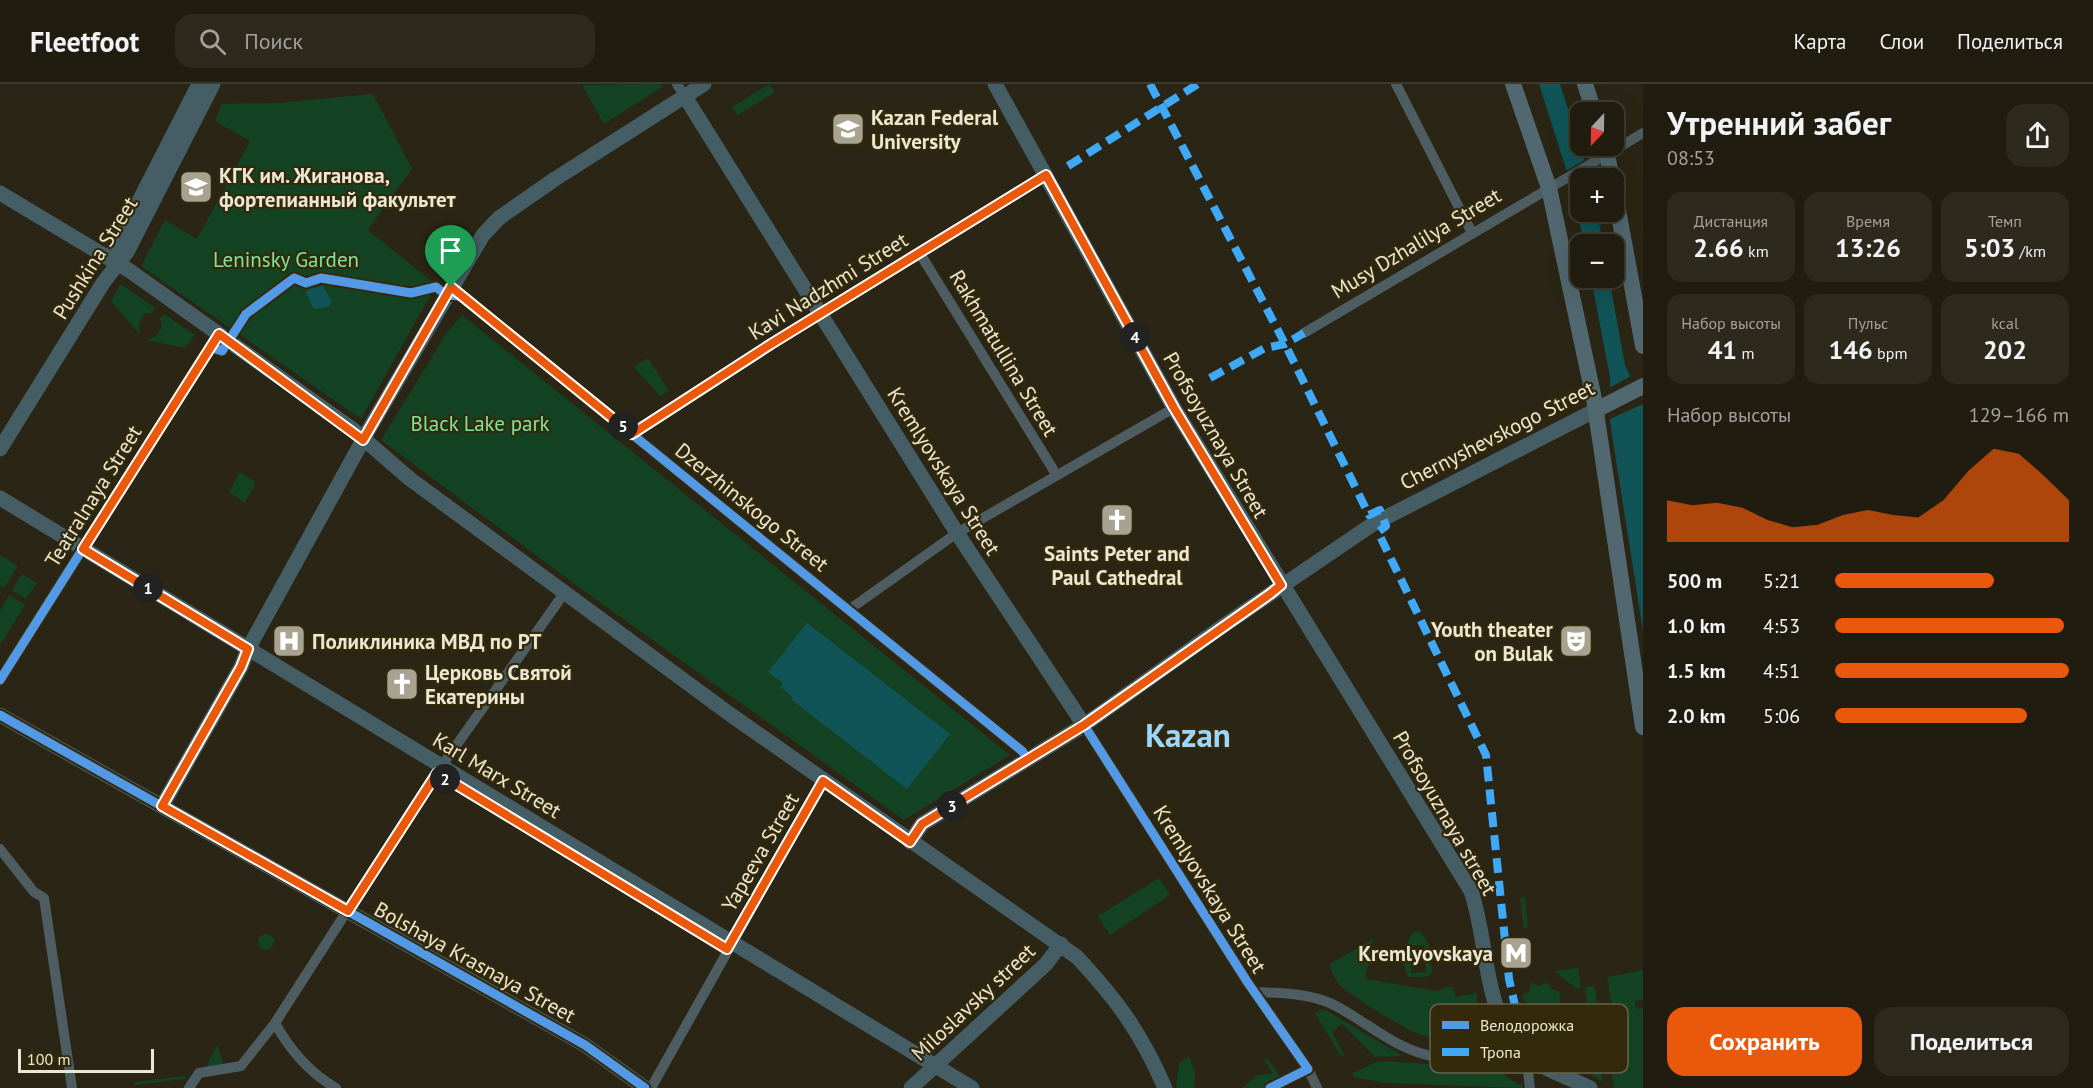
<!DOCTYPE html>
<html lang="ru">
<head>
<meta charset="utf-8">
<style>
  :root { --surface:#201c0f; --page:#2d291d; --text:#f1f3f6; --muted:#a2a19e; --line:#3d3a2f; --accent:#ea580c }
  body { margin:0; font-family:"PT Sans",sans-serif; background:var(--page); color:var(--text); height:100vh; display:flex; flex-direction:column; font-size:22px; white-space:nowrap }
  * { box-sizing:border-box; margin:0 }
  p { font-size:20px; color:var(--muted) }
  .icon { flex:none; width:33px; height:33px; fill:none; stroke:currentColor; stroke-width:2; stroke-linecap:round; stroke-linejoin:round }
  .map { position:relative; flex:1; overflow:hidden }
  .details { display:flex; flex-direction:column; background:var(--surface); width:450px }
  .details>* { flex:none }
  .needle { width:39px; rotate:202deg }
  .buttons { position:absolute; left:1570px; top:18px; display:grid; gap:12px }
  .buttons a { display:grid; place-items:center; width:54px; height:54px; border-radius:12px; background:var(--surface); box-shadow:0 6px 24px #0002,0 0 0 2px var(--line); font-size:30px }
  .scale { position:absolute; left:18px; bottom:15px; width:136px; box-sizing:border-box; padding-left:6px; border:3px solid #ece7d5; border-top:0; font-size:16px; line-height:21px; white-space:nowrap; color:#ece7d5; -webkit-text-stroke:4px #332a0b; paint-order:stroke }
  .pin { position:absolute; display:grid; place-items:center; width:51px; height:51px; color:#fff; margin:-62px -26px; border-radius:50% 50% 50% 0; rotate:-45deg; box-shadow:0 0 6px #0007 }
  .pin .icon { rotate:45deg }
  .km { position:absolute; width:30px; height:30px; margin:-15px; border-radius:50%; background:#222; color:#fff; font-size:16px; line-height:30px; text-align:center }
  .round { display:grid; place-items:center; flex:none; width:63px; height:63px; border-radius:18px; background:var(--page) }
  .summary { display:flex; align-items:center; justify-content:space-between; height:102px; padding:0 24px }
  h1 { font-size:33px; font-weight:800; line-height:45px }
  .stats { display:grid; grid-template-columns:repeat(3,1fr); gap:9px; height:102px; padding:6px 24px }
  .stats div { display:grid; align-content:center; border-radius:15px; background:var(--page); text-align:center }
  .stats b { font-size:26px; font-weight:800 }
  .stats small { font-size:16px; font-weight:400 }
  .stats p { font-size:16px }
  .chart { height:168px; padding:12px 24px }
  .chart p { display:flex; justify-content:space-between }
  .chart svg { width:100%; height:108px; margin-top:6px; fill:var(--accent); opacity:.7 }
  .primary-button { display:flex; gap:12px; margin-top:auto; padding:12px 24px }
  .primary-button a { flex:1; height:69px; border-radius:18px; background:var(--accent); color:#fff; font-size:24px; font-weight:800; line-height:69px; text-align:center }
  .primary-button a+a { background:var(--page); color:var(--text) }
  ul { padding:0 24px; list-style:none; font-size:20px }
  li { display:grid; grid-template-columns:96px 72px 1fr; align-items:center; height:45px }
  li i { height:15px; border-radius:8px; background:var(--accent) }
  header { display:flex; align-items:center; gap:36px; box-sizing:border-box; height:84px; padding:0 30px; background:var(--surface); border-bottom:2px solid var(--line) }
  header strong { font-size:28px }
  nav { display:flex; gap:33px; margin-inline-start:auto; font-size:21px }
  .search { width:420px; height:54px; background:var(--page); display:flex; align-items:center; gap:15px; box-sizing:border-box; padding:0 21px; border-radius:18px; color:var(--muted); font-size:22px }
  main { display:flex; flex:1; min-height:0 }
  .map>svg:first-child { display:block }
  .green { fill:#144323; fill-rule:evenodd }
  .water { fill:#105457 }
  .pier { fill:#2a2514 }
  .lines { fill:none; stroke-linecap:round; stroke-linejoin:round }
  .street { stroke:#4d5d62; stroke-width:10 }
  .secondary { stroke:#455e66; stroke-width:15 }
  .primary { stroke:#516870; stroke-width:16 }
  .quiet { stroke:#3fa9f5; stroke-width:8; stroke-dasharray:15 8; stroke-linecap:butt }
  .cycleway-casing { stroke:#332a0b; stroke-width:13 }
  .cycleway { stroke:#5399e6; stroke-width:9 }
  .route-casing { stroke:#fff; stroke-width:12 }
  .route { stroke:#ea580c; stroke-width:8 }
  .labels { text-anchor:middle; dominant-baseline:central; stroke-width:4.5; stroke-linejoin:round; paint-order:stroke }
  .poi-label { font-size:21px; font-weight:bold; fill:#ece7d5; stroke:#332a0b; text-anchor:start }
  .street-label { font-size:21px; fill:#ece7d5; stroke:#332a0b }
  .park-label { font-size:21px; fill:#7de69c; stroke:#332a0b }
  .town-label { font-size:33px; font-weight:bold; fill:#9dd7fd; stroke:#332a0b }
  .key { fill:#332a0b; stroke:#6a6348; stroke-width:1.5 }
  .key-label { font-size:16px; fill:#ece7d5 }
</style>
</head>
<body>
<header>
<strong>Fleetfoot</strong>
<div class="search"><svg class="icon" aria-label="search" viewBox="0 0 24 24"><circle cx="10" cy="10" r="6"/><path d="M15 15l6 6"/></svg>Поиск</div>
<nav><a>Карта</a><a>Слои</a><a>Поделиться</a></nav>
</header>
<main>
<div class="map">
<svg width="1643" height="1004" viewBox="0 0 1643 1004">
  <rect width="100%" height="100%" fill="#2a2514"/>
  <g class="green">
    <polygon points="660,0 662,3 604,40 582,1"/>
    <polygon points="769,0 775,8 738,31 732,23"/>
    <polygon points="373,10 412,85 368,146 436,201 361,335 141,182 165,136 197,155 250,57 215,37 222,20 276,19"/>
    <polygon points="121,200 155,224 152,229 144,230 139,239 140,251 111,217"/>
    <polygon points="164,230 195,251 185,264 147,256 157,251 162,243 160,234"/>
    <polygon points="462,231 503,264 1010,671 904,736 573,499 381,356 446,250"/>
    <polygon points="648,274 669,307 660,312 634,283"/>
    <polygon points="240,388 254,397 254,403 245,419 229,408"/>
    <polygon points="0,471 18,482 4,504 0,501"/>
    <polygon points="22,490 37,499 26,515 12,506"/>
    <polygon points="9,511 25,521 0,561 0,526"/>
    <polygon points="1159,794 1170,811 1110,851 1098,832"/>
    <polygon points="1525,813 1528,843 1524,844 1520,814"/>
    <path d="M 1413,848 L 1421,848 L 1429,861 L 1432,888 L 1427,893 L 1409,893 C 1400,881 1406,859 1413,848 ZM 1424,861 L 1426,888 L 1411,889 L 1410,862 Z"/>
    <circle cx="266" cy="858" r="8"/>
    <path d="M 1373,855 L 1365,895 L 1436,907 L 1452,902 L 1456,913 L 1477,909 L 1478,949 C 1464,961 1436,955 1419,950 C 1402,944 1358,916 1343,904 C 1337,899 1330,887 1330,880 Z"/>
    <polygon points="1578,884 1581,904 1576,904 1554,887"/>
    <polygon points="1643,886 1643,916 1635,917 1636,925 1643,924 1643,1004 1614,1004 1608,970 1599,971 1603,998 1574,981 1588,975 1602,952 1617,950 1607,893"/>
    <polygon points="1547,898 1552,905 1561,908 1559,916 1563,923 1556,927 1554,935 1545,933 1538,938 1533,931 1525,929 1527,920 1521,912 1529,908 1531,899 1540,902"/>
    <polygon points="1595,902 1599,934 1589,935 1585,903"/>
    <polygon points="1322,925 1327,927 1403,972 1375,973 1342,940 1332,948 1345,973 1340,971 1315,929"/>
    <polygon points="217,961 223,978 221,981 205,985"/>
    <polygon points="1189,972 1195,989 1194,1004 1176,1004 1179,979"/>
    <polygon points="1267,974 1282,995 1263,1004 1243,1004 1257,991 1273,990 1264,975"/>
    <polygon points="1386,977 1496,985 1519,1001 1522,1000 1523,1004 1385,999 1353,993 1353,989 1376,978"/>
    <polygon points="185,992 185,995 134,1001 134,998"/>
  </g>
  <g class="water">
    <polygon points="1539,0 1560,0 1590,94 1581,94 1581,128 1597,128 1603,160 1584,160 1574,110"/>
    <polygon points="1591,194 1609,194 1625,281 1643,320 1643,547 1610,338 1610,293"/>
    <polygon points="323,202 332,218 328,223 314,225 306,209 309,205"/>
    <polygon points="807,539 950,650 907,705 792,616 793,614 781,603 783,599 768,588"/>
  </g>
  <g class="pier">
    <polygon points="1588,74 1592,90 1569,104 1564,88"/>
    <polygon points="1633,291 1643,312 1643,320 1608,336 1607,305"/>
  </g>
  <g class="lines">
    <g class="street">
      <polyline points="677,0 684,11"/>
      <polyline points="1396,0 1472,149"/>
      <polyline points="919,168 1056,390"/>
      <polyline points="451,203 1022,667 1028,675"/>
      <polyline points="1304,249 1643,49"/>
      <polyline points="632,350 771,260 1046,91"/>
      <polyline points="850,525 957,449 1174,324"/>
      <polyline points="0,596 219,250"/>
      <polyline points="1084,641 1248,899 1308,985 1317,1004"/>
      <polyline points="0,765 34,808 44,814 72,1004"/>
      <path d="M 1255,908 C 1281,909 1312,909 1336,922 C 1364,937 1389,959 1420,969 C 1454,980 1492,973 1526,972 L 1530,1004"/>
      <path d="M 275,939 C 290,966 308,988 336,1004"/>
      <polyline points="189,1004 199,989 241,982 275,939 426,704 565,508"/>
      <polyline points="651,1004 823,697"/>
    </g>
    <g class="secondary">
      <path d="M 995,0 L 1174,324 L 1471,807 C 1489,859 1482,930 1525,970 C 1538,983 1572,995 1590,1004"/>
      <polyline points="684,11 957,449 1084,641"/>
      <path d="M 0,109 L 130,187 L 351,344 L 410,395 L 731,631 L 1077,873 C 1118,917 1141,949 1165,1004"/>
      <polyline points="110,174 199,0"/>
      <polyline points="0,365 103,199 127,168 213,0"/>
      <polyline points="0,414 972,1004"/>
      <polyline points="0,631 585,961 645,1004"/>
      <polyline points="162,722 241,583 248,565 369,345 483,151 499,134 555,95 704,0"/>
      <polyline points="910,758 922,740 1084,641 1223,542 1373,440 1596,326"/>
      <polyline points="911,1004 1046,880 1061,860"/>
    </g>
    <g class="primary">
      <polyline points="1513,0 1549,104 1594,315 1643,643"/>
      <polyline points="1585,0 1594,28"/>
      <polyline points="1605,62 1612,94"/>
      <polyline points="1614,104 1643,262"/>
      <polyline points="1596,326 1643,302"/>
    </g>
    <g class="quiet">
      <polyline points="1150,0 1285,260 1369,431 1380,426 1386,442 1378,448 1486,671 1509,895 1518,935"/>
      <polyline points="1068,82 1198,0"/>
      <polyline points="1210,294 1265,264 1285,260 1304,249"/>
    </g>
    <defs>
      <g id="cycleway">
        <polyline points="0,596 210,263 222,267 246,230 294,194 306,199 321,194 411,209 436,203 446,211 462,212 1022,667 1028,675 1084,641 1248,899 1308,985 1270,1004"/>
        <polyline points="0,631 585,961 645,1004"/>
      </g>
    </defs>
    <use href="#cycleway" class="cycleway-casing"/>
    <use href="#cycleway" class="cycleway"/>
  </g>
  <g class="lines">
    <defs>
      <polygon id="route" points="1046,91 1174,324 1281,501 1270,510 1084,641 922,740 910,758 823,697 727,865 437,689 348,827 162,722 241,583 248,565 83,465 219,250 363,356 451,203 632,350 771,260"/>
    </defs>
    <use href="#route" class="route-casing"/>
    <use href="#route" class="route"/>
  </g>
  <defs>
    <symbol id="university-square" viewBox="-11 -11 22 22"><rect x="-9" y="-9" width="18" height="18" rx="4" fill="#a8a391" stroke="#332a0b"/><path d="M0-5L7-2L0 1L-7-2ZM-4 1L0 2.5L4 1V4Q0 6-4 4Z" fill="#fff"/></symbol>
    <symbol id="church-square" viewBox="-11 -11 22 22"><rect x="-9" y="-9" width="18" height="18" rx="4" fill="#a8a391" stroke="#332a0b"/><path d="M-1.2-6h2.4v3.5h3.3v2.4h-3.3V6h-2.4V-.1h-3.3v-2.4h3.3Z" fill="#fff"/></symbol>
    <symbol id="hospital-square" viewBox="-11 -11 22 22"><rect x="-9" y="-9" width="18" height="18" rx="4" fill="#a8a391" stroke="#332a0b"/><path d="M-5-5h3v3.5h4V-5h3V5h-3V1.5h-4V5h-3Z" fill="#fff"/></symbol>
    <symbol id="theatre-square" viewBox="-11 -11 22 22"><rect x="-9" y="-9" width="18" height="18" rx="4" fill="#a8a391" stroke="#332a0b"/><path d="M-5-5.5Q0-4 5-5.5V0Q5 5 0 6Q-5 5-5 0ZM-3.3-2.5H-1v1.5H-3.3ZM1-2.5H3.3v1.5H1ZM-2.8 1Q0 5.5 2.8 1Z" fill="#fff"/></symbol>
    <symbol id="metro-square" viewBox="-11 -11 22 22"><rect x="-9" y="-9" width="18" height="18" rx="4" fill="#a8a391" stroke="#332a0b"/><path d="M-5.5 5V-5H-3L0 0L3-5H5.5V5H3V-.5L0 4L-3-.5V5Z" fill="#fff"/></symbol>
  </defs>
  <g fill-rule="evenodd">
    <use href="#university-square" x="829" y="26" width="38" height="38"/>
    <use href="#university-square" x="177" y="84" width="38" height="38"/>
    <use href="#church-square" x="1098" y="417" width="38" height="38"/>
    <use href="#hospital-square" x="270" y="538" width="38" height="38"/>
    <use href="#theatre-square" x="1557" y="538" width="38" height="38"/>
    <use href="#church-square" x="383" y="581" width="38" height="38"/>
    <use href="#metro-square" x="1497" y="850" width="38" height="38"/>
  </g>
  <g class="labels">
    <g class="poi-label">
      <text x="871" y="33">Kazan Federal<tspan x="871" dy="24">University</tspan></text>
      <text x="219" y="91">КГК им. Жиганова,<tspan x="219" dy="24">фортепианный факультет</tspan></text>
      <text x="1117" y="469" text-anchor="middle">Saints Peter and<tspan x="1117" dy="24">Paul Cathedral</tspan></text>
      <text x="1553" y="545" text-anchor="end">Youth theater<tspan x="1553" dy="24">on Bulak</tspan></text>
      <text x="312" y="557">Поликлиника МВД по РТ</text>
      <text x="425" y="588">Церковь Святой<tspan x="425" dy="24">Екатерины</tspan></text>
      <text x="1493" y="869" text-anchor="end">Kremlyovskaya</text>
    </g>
    <g class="street-label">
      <text transform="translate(1416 159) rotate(-31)">Musy Dzhalilya Street</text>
      <text transform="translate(95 174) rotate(-58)">Pushkina Street</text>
      <text transform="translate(828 202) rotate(-32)">Kavi Nadzhmi Street</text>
      <text transform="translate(1004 269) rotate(59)">Rakhmatullina Street</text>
      <text transform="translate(1216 351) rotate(60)">Profsoyuznaya Street</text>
      <text transform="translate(1497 351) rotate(-27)">Chernyshevskogo Street</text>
      <text transform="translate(944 387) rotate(58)">Kremlyovskaya Street</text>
      <text transform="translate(93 412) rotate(-58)">Teatralnaya Street</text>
      <text transform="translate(752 423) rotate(39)">Dzerzhinskogo Street</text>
      <text transform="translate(497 691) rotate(31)">Karl Marx Street</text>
      <text transform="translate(1445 729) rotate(60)">Profsoyuznaya street</text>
      <text transform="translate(760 768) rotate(-60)">Yapeeva Street</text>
      <text transform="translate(1210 805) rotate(58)">Kremlyovskaya Street</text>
      <text transform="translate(475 878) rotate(29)">Bolshaya Krasnaya Street</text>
      <text transform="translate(973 918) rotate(-43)">Miloslavsky street</text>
    </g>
    <g class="park-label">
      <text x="286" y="175">Leninsky Garden</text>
      <text x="480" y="339">Black Lake park</text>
    </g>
    <g class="town-label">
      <text x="1188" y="650">Kazan</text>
    </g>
  </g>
  <rect x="1430" y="920" width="198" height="69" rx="9" class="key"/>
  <rect x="1442" y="937" width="27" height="8" fill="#5399e6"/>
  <rect x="1442" y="964" width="27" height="8" fill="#3fa9f5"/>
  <g class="key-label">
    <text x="1480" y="947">Велодорожка</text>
    <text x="1480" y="974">Тропа</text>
  </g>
</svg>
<div class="buttons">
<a><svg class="needle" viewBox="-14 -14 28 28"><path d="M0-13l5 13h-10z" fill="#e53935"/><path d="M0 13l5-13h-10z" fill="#a2a19e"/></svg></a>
<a>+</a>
<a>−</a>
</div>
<div class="scale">100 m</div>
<div class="pin" style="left:451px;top:203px;background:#1e9e55"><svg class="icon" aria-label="arrive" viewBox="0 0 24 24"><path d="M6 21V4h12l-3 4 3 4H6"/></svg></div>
<b class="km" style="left:148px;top:504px">1</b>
<b class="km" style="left:445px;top:695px">2</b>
<b class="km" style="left:952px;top:722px">3</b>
<b class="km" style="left:1135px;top:253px">4</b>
<b class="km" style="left:623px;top:342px">5</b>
</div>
<section class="details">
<div class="summary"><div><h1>Утренний забег</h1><p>08:53</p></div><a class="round"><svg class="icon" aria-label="share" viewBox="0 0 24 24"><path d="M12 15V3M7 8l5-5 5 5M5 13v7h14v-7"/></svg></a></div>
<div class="stats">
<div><p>Дистанция</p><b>2.66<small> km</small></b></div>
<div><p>Время</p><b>13:26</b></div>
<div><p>Темп</p><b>5:03<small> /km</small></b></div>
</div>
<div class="stats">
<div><p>Набор высоты</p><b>41<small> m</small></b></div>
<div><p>Пульс</p><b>146<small> bpm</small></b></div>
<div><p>kcal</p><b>202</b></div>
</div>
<div class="chart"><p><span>Набор высоты</span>129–166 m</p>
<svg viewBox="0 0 160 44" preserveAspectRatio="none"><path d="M0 44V27L10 29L20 28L30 30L40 35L50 38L60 37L70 33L80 31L90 33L100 34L110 27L120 15L130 6L140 8L150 17L160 27V44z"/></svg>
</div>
<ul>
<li><b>500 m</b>5:21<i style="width:68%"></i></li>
<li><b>1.0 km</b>4:53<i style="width:98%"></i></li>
<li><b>1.5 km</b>4:51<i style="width:100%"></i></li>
<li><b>2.0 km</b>5:06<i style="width:82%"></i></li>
</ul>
<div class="primary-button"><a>Сохранить</a><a>Поделиться</a></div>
</section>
</main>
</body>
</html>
